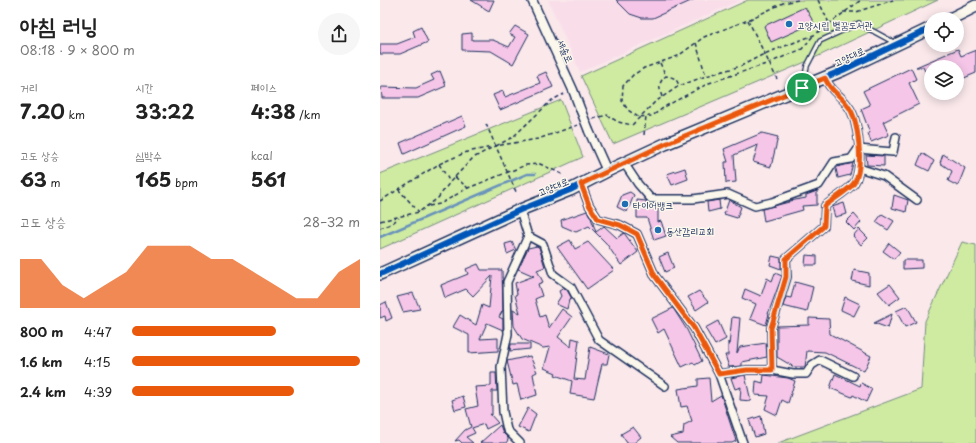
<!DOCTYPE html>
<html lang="ko">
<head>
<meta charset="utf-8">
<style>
  :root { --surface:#fff; --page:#f6f6f6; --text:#222; --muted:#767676; --accent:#ea580c }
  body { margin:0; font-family:"Playpen Sans","Poor Story",sans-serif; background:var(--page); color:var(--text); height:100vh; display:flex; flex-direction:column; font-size:15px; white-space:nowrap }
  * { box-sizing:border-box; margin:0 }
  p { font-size:13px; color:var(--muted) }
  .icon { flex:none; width:22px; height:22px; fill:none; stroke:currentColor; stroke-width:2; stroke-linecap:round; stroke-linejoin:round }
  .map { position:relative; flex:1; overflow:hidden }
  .details { display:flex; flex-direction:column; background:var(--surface); width:380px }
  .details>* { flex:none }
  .buttons { position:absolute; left:544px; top:12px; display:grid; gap:8px }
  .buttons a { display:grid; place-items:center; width:40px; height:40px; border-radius:50%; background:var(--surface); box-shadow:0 2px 10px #0003; font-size:20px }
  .pin { position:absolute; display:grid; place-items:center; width:34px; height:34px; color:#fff; margin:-17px; border:2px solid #fff; border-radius:50%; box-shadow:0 1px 4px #0007 }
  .round { display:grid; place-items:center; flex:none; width:42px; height:42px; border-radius:21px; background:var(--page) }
  .overview { display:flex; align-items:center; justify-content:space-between; height:68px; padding:0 20px }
  h1 { font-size:22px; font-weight:700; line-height:30px }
  .metrics { display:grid; grid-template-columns:repeat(3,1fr); gap:6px; height:68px; padding:4px 20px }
  .metrics div { display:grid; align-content:center }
  .metrics b { font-size:20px; font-weight:700 }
  .metrics small { font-size:11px; font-weight:400 }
  .metrics p { font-size:11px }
  .chart { height:112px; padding:8px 20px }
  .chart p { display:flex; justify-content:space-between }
  .chart svg { width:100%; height:72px; margin-top:4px; fill:var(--accent); opacity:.7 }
  ul { padding:0 20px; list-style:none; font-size:13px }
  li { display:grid; grid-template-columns:64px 48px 1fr; align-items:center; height:30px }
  li i { height:10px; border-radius:5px; background:var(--accent) }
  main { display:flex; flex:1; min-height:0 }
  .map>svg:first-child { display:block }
  .built { fill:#f9deea }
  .green { fill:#cfeaa1; stroke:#758c80 }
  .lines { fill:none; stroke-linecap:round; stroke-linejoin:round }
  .stream { stroke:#6792bc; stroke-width:2.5 }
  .building { fill:#f6c6e8; stroke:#1b2f5e }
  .service-casing { stroke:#1b2f5e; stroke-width:6 }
  .minor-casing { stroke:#1b2f5e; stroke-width:10 }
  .tertiary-casing { stroke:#1b2f5e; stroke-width:11 }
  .primary-casing { stroke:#1b2f5e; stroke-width:14 }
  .path { stroke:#1b2f5e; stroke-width:1.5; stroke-dasharray:4 3; stroke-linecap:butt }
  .service { stroke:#fbf7ec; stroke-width:3.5 }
  .minor { stroke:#fbf7ec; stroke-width:7 }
  .tertiary { stroke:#fbf7ec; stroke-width:8 }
  .primary { stroke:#fbf7ec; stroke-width:11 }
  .tertiary-bridge-casing { stroke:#1b2f5e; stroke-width:11; stroke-linecap:butt }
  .tertiary-bridge { stroke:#fbf7ec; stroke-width:8 }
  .cycleway-casing { stroke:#fbf7ec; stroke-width:8 }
  .cycleway { stroke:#0057b8; stroke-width:6 }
  .route-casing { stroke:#fff; stroke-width:8 }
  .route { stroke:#ea580c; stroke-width:5 }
  .poi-dot { fill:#1f6fb2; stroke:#fbf7ec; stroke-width:1.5 }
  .labels { text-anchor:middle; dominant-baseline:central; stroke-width:3; stroke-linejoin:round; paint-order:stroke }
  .poi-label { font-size:10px; fill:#1b2f5e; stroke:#fbf7ec; text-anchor:start }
  .street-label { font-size:10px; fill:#1b2f5e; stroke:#fbf7ec }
</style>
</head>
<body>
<main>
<section class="details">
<div class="overview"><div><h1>아침 러닝</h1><p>08:18 · 9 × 800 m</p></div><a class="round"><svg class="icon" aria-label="share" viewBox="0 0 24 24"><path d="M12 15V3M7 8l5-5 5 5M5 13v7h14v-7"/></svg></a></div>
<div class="metrics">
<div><p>거리</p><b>7.20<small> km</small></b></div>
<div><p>시간</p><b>33:22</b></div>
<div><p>페이스</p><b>4:38<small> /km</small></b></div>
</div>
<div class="metrics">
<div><p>고도 상승</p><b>63<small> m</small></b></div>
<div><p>심박수</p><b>165<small> bpm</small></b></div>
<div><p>kcal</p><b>561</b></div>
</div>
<div class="chart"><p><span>고도 상승</span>28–32 m</p>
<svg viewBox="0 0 160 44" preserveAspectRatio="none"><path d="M0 44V14L10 14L20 30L30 38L40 30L50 22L60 6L70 6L80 6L90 14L100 14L110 22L120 30L130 38L140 38L150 22L160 14V44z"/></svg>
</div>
<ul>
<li><b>800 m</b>4:47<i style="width:63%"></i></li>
<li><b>1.6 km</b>4:15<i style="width:100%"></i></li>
<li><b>2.4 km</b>4:39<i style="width:71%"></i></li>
</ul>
</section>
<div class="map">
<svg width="596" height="443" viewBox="0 0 596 443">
  <rect width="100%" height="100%" fill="#fae8eb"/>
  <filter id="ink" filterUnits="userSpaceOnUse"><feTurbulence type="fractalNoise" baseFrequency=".025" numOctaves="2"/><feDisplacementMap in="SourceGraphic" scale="8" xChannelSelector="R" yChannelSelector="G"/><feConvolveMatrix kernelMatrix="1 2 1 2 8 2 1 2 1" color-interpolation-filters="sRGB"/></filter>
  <g filter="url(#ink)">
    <polygon class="built" points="168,0 361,0 200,72"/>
    <g class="green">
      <polygon points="368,0 558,0 430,60 233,144 201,76"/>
      <polygon points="181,100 203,157 0,249 0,174"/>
      <polygon points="582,242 596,245 596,443 398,443 541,389 545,321"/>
    </g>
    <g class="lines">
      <polyline class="stream" points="0,237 147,174 155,174"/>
    </g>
    <g class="building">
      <polygon points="91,0 114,0 109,11"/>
      <polygon points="236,0 313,0 273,18 262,18 250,14"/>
      <polygon points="425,7 434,23 391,42 384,26"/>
      <polygon points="135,26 149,34 133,64 111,51 82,50 82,34 92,33 92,40 113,40 129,47 135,37 129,34"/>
      <polygon points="41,27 48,42 20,54 0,54 0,44 17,44 35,37 33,31"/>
      <polygon points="578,49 581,56 596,50 596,73 577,81 577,67 551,67 551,84 543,67 536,67"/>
      <polygon points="531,68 536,79 529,83 539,104 503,122 509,135 491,142 488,133 490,133 481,109 490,105 483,91"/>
      <polygon points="60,71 66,86 38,98 2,98 1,87 36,88 54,80 51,75"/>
      <polygon points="166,72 173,87 120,110 113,95 123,91 125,97 160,83 157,76"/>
      <polygon points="82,116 86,126 24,154 20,143"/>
      <polygon points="382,133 398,137 391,167 373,162 378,145 354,155 356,182 346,183 345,162 348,162 344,149"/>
      <polygon points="542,153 554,161 549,171 537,165"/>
      <polygon points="563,154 585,168 578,186 568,181 572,171 560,163"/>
      <polygon points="486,155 504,156 504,166 487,165"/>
      <polygon points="473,163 470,175 458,178 456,169 457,167"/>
      <polygon points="305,168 308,179 292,185 287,174"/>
      <polygon points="437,191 437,205 422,206 423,210 384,221 382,209 409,202 410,201 426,198 426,195"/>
      <polygon points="250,192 254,195 247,212 237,207 242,195"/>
      <polygon points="514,195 528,200 526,212 512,208"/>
      <polygon points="257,200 266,201 267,204 278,205 278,222 281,221 286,236 274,240 267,218 257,218"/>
      <polygon points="339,200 340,209 328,212 327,202"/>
      <polygon points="349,200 361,207 357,218 344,214"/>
      <polygon points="464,203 467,214 455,217 452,207"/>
      <polygon points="207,211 211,218 216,232 224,226 237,238 244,233 258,252 241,265 226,243 209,226 196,232 182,226 181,220"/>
      <polygon points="474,214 481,222 474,230 466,222"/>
      <polygon points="502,214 514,221 508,230 496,222"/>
      <polygon points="479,229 488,238 481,245 473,236"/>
      <polygon points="190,240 195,249 208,242 234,270 207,289 177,247"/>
      <polygon points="132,242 136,250 127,254 125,244"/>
      <polygon points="509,243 520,252 514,259 503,251"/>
      <polygon points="157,246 159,247 165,267 157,270 163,282 158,284 162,296 155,299 160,317 165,315 169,328 182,309 192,317 178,337 191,347 192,338 199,340 194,379 205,380 210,347 229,354 227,364 222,364 214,398 190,394 192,381 175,375 176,373 164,368 170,347 163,348 142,339 134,326 133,309 140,313 135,295 137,294 135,283 154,276 138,269 148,248"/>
      <polygon points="288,253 294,268 285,272 279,257"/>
      <polygon points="426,255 437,256 437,265 425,265"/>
      <polygon points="392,256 401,258 401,269 390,265"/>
      <polygon points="523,260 542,260 542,268 523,269"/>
      <polygon points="98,264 101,270 122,270 123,310 119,317 123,319 123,330 107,323 100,339 118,338 118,351 89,353 89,335 73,327 80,315 96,325 102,305 109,308 112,276 93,296 86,289 65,298 61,285 88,274 86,269"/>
      <polygon points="474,270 489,273 489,285 472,281"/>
      <polygon points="395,273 402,276 388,314 389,314 386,325 370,319 376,304 362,298 365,289 381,296 387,278 392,281"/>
      <polygon points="415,282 433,287 427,312 403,306 406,297 411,298"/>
      <polygon points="510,284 520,297 509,305 498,292"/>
      <polygon points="184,288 187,290 192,299 189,300 187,309 176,304 181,296 179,291"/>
      <polygon points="319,291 328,302 316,310 308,297"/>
      <polygon points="33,293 40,309 23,312 17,297"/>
      <polygon points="465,297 480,304 474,316 461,310"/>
      <polygon points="6,302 12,318 6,321 5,316 0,318 0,305"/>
      <polygon points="527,306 536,322 525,327 516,311"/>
      <polygon points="293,308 307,330 322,361 315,365 313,362 302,367 284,329 278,333 271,319"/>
      <polygon points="512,314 508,328 494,323"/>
      <polygon points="352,317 360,318 357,353 360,347 386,343 387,357 362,362 362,366 349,367 345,355 348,355 348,342 349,345"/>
      <polygon points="429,318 449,319 450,334 491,356 484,371 445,352 427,351 425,367 414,367 397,357 397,326 429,325"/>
      <polygon points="338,321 346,339 335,345 325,328"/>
      <polygon points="131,344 150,344 150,349 130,351"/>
      <polygon points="150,356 157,372 153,374 157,395 141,400 137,384 133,385 127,361"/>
      <polygon points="111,373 116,373 117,391 112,391 112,415 110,414 118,423 106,429 104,424 92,428 95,433 86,437 93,443 82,443 79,440 75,441 85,430 91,427 86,409 98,406 95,387 111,386"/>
      <polygon points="455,374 480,386 481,383 492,389 486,402 473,395 472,397 450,388"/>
      <polygon points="365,375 367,384 371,401 360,400 361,387 355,389 351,378"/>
      <polygon points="384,375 408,378 415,381 408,403 402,400 397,415 385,409 389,396 375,395 376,381 383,383"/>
      <polygon points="329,378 331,401 341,395 356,441 352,443 297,443 290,437 303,434 304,425 312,421 307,406 301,407 298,389 318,386 318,379"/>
      <polygon points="83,396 86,407 75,410 72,400"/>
      <polygon points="148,408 156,414 149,432 138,427"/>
      <polygon points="381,416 384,434 375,437 369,420"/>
      <polygon points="120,425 123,433 128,438 128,440 126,443 100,443"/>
      <polygon points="253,427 261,437 254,443 247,443 241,434"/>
    </g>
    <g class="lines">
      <defs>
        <g id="service">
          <polyline points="484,27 493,31 515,43"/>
          <polyline points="423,84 427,66 440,41 479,23"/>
        </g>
        <g id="minor">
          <polyline points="244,163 258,184 271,199 313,199 348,194 375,206 392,202 439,185 454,162 471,159 478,149 513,152 516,137"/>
          <polyline points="479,168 504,176 537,200"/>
          <polyline points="201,184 209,205 218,219 240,225 257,234 275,276 314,328 339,374 363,443"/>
          <polyline points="148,236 163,244 173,274 191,287 219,340 285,386"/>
          <polyline points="392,370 413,374 426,374 432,365 440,360 473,376"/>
          <path d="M 339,374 L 367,370 L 392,370 L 391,328 L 407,277 L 406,259 L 444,226 L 445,206 C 452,200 470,189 474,183 C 484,169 479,119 468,106 C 460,94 451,92 445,78"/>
          <polyline points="140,443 127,430 123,412 121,367 128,334 127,282 148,236 140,210"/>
        </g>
        <g id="tertiary">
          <polyline points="152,0 193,90 201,111"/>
          <polyline points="209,131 227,171"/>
        </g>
        <g id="primary">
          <polyline points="570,19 596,6"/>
          <polyline points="0,274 140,210 190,190 227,171 285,144 463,70 551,28"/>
        </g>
      </defs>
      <use href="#service" class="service-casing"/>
      <use href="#minor" class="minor-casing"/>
      <use href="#tertiary" class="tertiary-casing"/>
      <use href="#primary" class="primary-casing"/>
      <g class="path">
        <polyline points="418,0 403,3 368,20 324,37 298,56 264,68 253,75 243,86 242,101 248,110 258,117 272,116 286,106 329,83 389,63 422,49 433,36"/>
        <polyline points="438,0 449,23"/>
        <polyline points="463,12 476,12 513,0"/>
        <polyline points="368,20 397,79"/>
        <polyline points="316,43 326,76"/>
        <polyline points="280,63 286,76"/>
        <path d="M 282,97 C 279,88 278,82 286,76 C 294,77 297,79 299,86"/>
        <polyline points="213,119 227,115 238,122 252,125 275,102 299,86 326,76 361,66 384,54 434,35 481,0"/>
        <polyline points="106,124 137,194"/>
        <polyline points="264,135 266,116"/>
        <polyline points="116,146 133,137 172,100 184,94"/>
        <polyline points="59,164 70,182"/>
        <polyline points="75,177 88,188"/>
        <polyline points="18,189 39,212"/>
        <polyline points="0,201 59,164 87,152 112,147"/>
        <polyline points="49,206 60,204 88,188 146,165 160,164 182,174"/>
        <polyline points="0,221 39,212 58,198 70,182 93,158 115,146 158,139 198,125"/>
        <polyline points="0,228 11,224 19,218"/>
      </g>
      <use href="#service" class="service"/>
      <use href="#minor" class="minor"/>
      <use href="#tertiary" class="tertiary"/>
      <use href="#primary" class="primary"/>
      <defs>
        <polyline id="tertiary-bridge" points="201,111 209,131"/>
      </defs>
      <use href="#tertiary-bridge" class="tertiary-bridge-casing"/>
      <use href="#tertiary-bridge" class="tertiary-bridge"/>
      <defs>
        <g id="cycleway">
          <polyline points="0,274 140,210 190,190 227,171 285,144 463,70 551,28"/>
          <path d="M 339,374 L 367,370 L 392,370 L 391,328 L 407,277 L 406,259 L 444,226 L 445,206 C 452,200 470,189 474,183 C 484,169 479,119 468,106 C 460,94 451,92 445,78"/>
        </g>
      </defs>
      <use href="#cycleway" class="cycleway-casing"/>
      <use href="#cycleway" class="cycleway"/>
    </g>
  </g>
  <g class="lines" filter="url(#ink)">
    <defs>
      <path id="route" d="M 445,78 C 451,93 460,94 468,106 C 479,119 484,169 474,183 C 470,189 452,200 445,206 L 444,226 L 406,259 L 406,277 L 391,328 L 392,370 L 367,370 L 339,374 L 314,328 L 275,276 L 257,234 L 240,225 L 218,219 L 209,205 L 201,184 L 285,144 Z"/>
    </defs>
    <use href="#route" class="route-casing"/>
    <use href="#route" class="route"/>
  </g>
  <g class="poi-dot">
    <circle cx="409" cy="24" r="4"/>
    <circle cx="245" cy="204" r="4"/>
    <circle cx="278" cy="230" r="4"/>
  </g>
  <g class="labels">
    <g class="poi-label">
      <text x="417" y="24">고양시립 별꿈도서관</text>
      <text x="253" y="204">타이어뱅크</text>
      <text x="286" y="230">동산감리교회</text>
    </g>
    <g class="street-label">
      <text transform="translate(186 51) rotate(66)">세솔로</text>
      <text transform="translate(469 56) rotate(-25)">고양대로</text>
      <text transform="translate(173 186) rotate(-23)">고양대로</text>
    </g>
  </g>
</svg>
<div class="buttons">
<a><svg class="icon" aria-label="locate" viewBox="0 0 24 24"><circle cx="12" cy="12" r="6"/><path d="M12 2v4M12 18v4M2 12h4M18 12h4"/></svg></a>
<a><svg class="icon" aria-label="layers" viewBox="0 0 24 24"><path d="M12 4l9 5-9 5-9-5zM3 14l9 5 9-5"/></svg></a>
</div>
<div class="pin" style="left:422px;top:88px;background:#1e9e55"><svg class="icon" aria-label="arrive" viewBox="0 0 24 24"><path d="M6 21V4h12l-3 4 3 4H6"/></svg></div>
</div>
</main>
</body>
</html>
